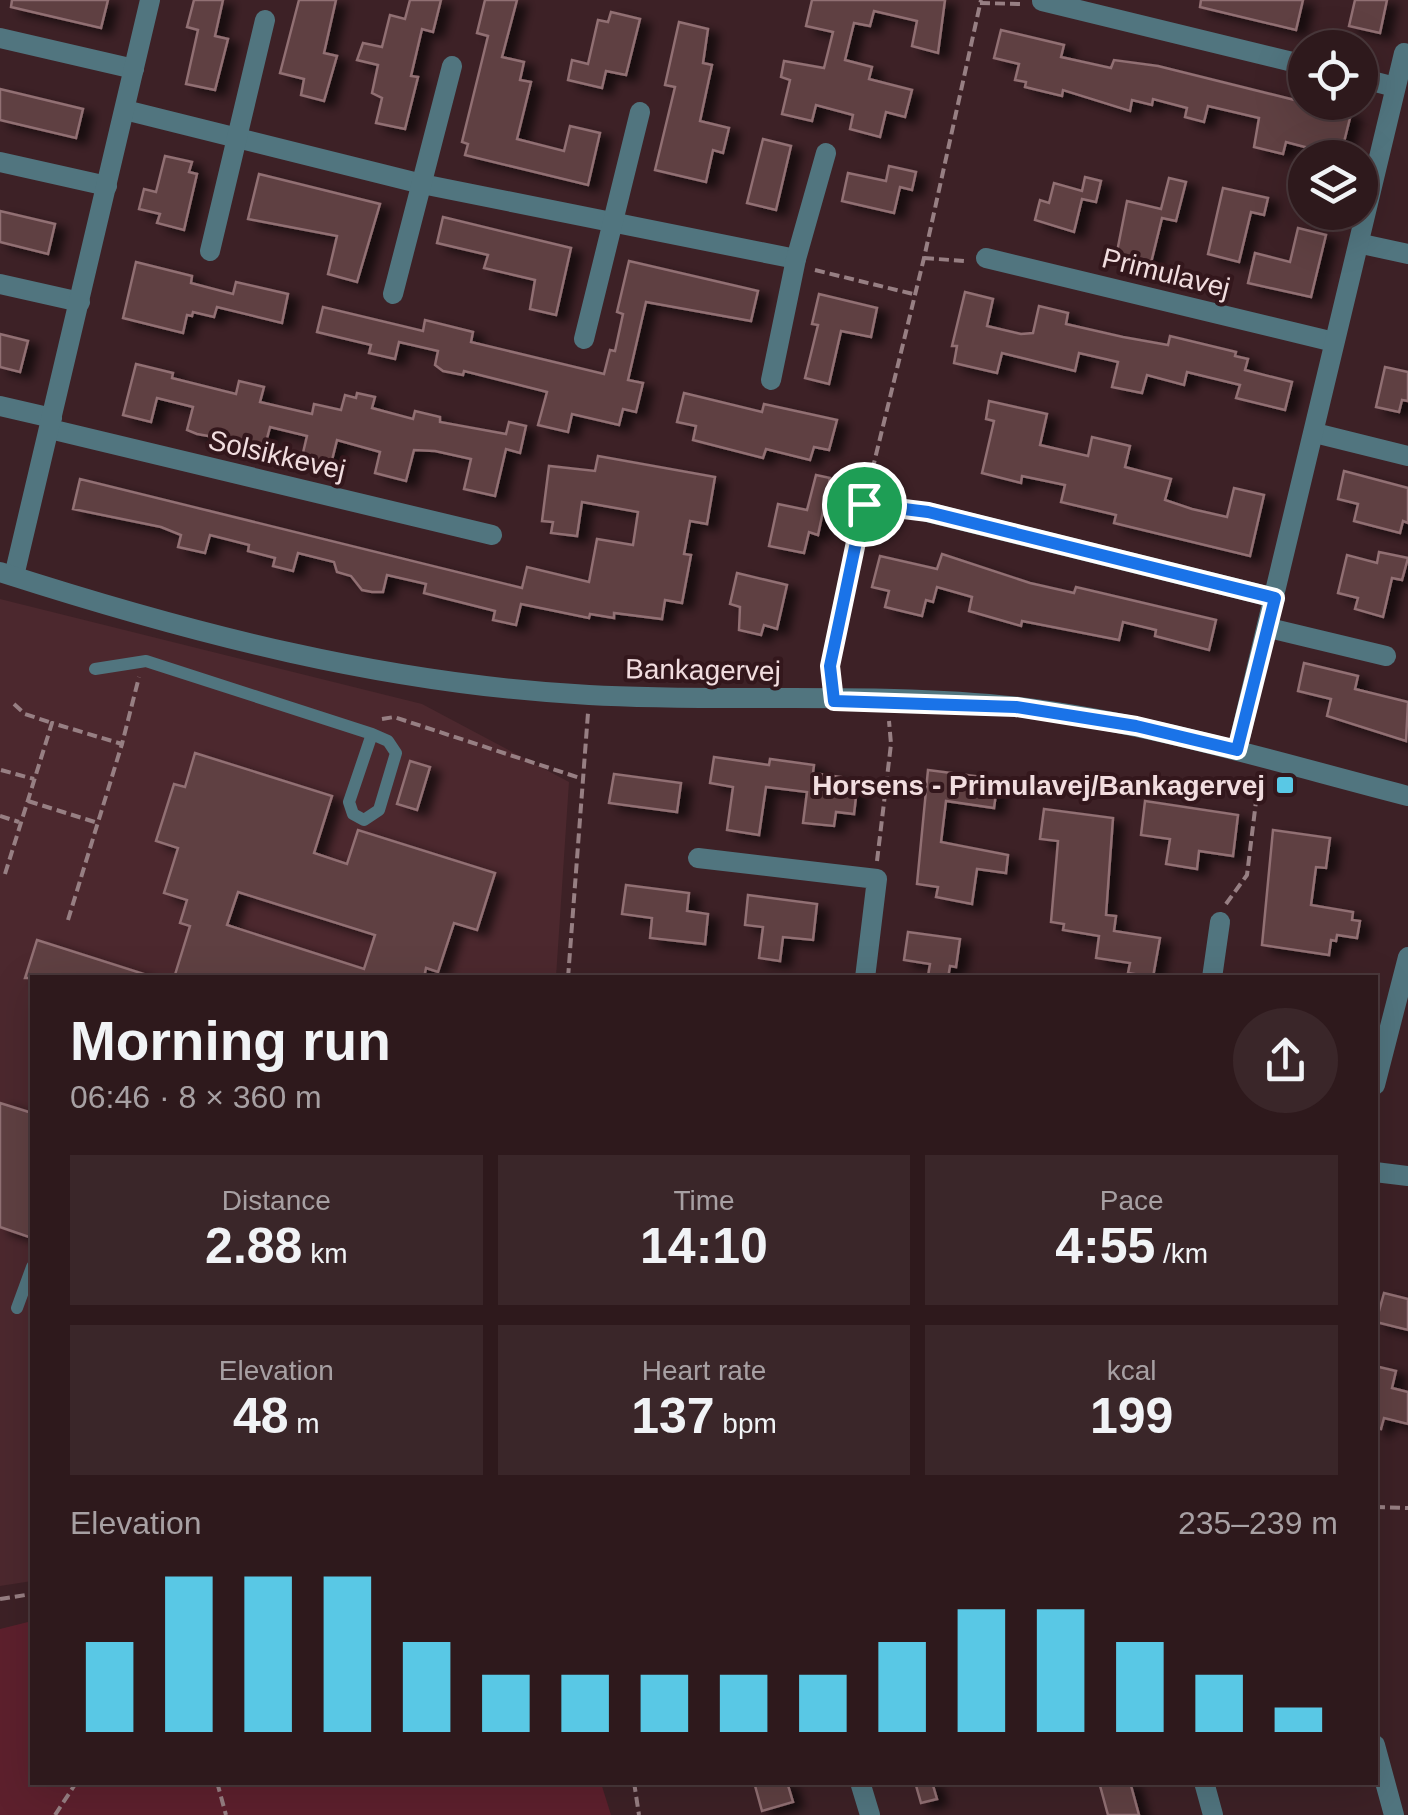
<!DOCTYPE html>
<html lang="en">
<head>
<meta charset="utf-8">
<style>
  :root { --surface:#2e191c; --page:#3a2629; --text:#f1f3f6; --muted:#a7a0a3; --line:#49383b; --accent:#59c8e5 }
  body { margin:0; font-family:Helvetica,sans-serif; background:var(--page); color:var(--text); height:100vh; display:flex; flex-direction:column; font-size:38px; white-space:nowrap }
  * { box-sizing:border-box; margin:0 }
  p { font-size:32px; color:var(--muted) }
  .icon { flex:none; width:55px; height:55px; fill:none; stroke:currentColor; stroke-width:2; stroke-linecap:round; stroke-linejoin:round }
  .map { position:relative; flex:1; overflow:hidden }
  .drawer { position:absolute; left:30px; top:975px; width:1348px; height:810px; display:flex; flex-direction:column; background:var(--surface); border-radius:0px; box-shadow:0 10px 40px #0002,0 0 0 2px var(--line) }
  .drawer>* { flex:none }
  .tools { position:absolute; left:1288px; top:30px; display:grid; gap:20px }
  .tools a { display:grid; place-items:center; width:90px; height:90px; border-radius:50%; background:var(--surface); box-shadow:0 10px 40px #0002,0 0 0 2px var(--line); font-size:50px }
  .pin { position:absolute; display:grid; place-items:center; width:85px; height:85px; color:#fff; margin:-42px; border:5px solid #fff; border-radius:50%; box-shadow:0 2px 10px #0007 }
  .round { display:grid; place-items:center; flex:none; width:105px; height:105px; border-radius:52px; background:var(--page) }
  .summary { display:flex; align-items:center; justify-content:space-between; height:170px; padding:0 40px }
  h1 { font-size:55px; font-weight:600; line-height:75px }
  .stats { display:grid; grid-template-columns:repeat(3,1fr); gap:15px; height:170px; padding:10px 40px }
  .stats div { display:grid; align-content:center; border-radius:0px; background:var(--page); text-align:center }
  .stats b { font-size:50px; font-weight:600 }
  .stats small { font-size:28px; font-weight:400 }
  .stats p { font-size:28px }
  .chart { height:280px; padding:20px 40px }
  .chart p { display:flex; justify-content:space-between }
  .chart svg { width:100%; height:180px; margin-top:10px; stroke:var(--accent); stroke-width:6 }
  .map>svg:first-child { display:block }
  .built { fill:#4c282e }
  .green { fill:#5d202d }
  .building { fill:#5e3f43; stroke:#916f73; stroke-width:2.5; fill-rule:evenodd; filter:url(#shadow) }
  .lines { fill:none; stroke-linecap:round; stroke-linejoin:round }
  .path { stroke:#977f83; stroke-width:4; stroke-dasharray:10 5; stroke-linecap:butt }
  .service { stroke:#51757f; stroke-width:12 }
  .minor { stroke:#51757f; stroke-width:20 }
  .tertiary { stroke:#51757f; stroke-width:20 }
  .route-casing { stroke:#fff; stroke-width:20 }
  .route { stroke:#1a73e8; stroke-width:12 }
  .poi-dot { fill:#59c8e5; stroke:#33171c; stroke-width:4 }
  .labels { text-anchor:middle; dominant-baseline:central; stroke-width:8; stroke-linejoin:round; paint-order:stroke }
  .street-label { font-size:28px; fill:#f1dddf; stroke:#33171c }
  .poi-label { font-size:28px; font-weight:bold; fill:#f1dddf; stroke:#33171c; text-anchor:end }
</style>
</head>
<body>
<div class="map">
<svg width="1408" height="1815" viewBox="0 0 1408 1815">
  <defs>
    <filter id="shadow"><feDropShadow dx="10" dy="5.5" stdDeviation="5" flood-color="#0009"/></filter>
  </defs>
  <rect width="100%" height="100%" fill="#3d2126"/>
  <polygon class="built" points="0,599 422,704 569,782 556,977 32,978 32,1581 0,1586"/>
  <polygon class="green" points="32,1621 32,1782 601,1783 611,1815 0,1815 0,1629"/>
  <g class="building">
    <polygon points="12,0 108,0 101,28 11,7"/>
    <polygon points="194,0 223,0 215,36 228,39 215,90 186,84 198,30 187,27"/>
    <polygon points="299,0 336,0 324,53 337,56 324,101 301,95 304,79 280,73"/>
    <polygon points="410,0 441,0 433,32 422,29 411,76 418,77 405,129 376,123 382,98 372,93 378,65 357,60 363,43 382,47 390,15 405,19"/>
    <polygon points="485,0 517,0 502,57 524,62 520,80 531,82 517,139 564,151 570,126 600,133 588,185 465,155 468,144 462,142 488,36 477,33"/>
    <polygon points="812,0 945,0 938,53 912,46 917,21 874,11 870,26 854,23 845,60 872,67 869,79 912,90 905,117 886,112 880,137 850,129 853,115 816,105 812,121 782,114 790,80 781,77 784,61 824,68 833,32 806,26"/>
    <polygon points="1201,0 1303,0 1296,30 1200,7"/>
    <polygon points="1355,0 1387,0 1380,33 1349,26"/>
    <polygon points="611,12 640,19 626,75 606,71 602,88 568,80 572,60 588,64 598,20 608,22"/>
    <polygon points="679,22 708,29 703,63 712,65 700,121 729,128 723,153 713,150 706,182 655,170 675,87 665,85"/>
    <polygon points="1001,30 1064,45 1061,57 1111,68 1114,60 1158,66 1351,114 1340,158 1318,158 1320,151 1286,142 1283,154 1254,147 1259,118 1208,106 1204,122 1185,117 1187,108 1153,99 1152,105 1132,100 1130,111 1063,90 1062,96 1025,87 1026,82 1015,80 1019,64 994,58"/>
    <polygon points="0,89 83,109 76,138 0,120"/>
    <polygon points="763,139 791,146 776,210 747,203"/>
    <polygon points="165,156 192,162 189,172 197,174 184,230 157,223 160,214 139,209 144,189 156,192"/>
    <polygon points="889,166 916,172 912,190 900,187 894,213 842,201 848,173 886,181"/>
    <polygon points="259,174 380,204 357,282 328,274 337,236 248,219"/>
    <polygon points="1085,177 1101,181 1096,202 1082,199 1074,232 1035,220 1040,200 1049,203 1054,183 1082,191"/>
    <polygon points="1169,178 1186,182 1176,221 1162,218 1149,271 1115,262 1127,201 1161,209"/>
    <polygon points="1223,188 1268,198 1264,215 1251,212 1239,262 1208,254"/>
    <polygon points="0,211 55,224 48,254 0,242"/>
    <polygon points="443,217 571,248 556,315 530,309 535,280 484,268 488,255 437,243"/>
    <polygon points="1298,228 1326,235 1311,297 1248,283 1255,253 1290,262"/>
    <polygon points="629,261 758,291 751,321 646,302 628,380 643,383 636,412 623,409 619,425 572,414 568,432 538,425 547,392 464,371 463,375 443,371 435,365 438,351 399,342 395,359 369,353 371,345 317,332 323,307 423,331 425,320 473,332 471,342 604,374 610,350 615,351 623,314 617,312"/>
    <polygon points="136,262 192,276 191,283 233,294 236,282 288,294 282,323 217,307 214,317 193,312 192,316 187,315 183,333 123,318"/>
    <polygon points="965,292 993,299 987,326 1021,334 1033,333 1039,306 1068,313 1066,324 1123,337 1168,345 1170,336 1236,352 1235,356 1248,359 1245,370 1292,382 1285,410 1236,398 1240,385 1187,372 1184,385 1147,375 1142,393 1112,387 1118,362 1079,353 1075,371 1002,353 997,373 954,363 957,346 952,346"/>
    <polygon points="819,294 877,308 871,337 841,331 829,384 805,378 818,325 812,324"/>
    <polygon points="0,334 28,341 20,372 0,367"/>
    <polygon points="136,364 173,373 172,378 236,394 239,381 264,387 260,402 312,414 314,404 341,410 345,395 356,398 357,393 375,397 372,408 413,419 415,411 440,417 440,422 506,434 509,422 526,426 520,453 506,449 495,496 464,489 471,459 435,451 414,450 406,481 375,473 380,452 337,440 331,464 302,457 307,436 270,427 265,446 197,434 187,430 193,407 157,398 151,422 123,415"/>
    <polygon points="1385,367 1408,372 1408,401 1402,400 1399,412 1376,407"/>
    <polygon points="684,393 762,412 764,404 837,420 829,450 814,447 810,460 766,449 763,458 693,440 696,426 677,422"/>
    <polygon points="989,401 1047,414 1040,445 1088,456 1092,437 1130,446 1125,467 1171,479 1165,500 1192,509 1227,517 1234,488 1264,495 1250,556 1114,523 1116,515 1061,502 1065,485 1022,476 1021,483 982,473 994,421 986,419"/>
    <polygon points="598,456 715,477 707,524 690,521 684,554 691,555 682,603 665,600 662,619 614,613 614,618 590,614 589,618 521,604 516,625 493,620 495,611 424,593 426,584 387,575 383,592 372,592 362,590 351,576 337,572 334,562 298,553 293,571 273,566 275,558 248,551 249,545 210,535 205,553 178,547 181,535 161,527 73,509 80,479 522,588 527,567 589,582 597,539 633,545 638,512 582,502 577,536 551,533 553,522 542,521 549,466 595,471"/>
    <polygon points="1344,471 1408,488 1408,523 1403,521 1400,533 1354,521 1358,504 1338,499"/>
    <polygon points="816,475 830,478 818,535 809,532 804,553 769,546 778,504 807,510"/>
    <polygon points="1379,552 1408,558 1402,580 1392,578 1383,617 1355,609 1358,598 1338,593 1347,555 1377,563"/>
    <polygon points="942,554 1030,583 1074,593 1076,587 1216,620 1209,650 1155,636 1156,630 1123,622 1119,640 1022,621 1021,626 969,611 972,597 937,587 933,602 926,600 922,616 885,607 889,591 872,587 880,556 937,569"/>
    <polygon points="737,573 787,585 777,629 764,625 761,635 739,630 740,607 730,604"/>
    <polygon points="1304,663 1358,676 1355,689 1408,702 1406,741 1327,716 1331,699 1298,691"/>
    <path d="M 195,753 L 332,796 L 314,853 L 347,864 L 358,830 L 495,873 L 477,930 L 454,923 L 438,972 L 426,968 L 424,978 L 174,978 L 190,926 L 180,923 L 187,900 L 164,893 L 178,848 L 156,841 L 174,784 L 185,787 ZM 238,892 L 375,935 L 364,969 L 227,925 Z"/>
    <polygon points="714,757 769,765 770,759 814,765 813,773 841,777 840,786 857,788 854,814 836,812 834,826 803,823 807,792 766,787 759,835 727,830 733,787 710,783"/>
    <polygon points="410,761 430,767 417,810 397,804"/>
    <polygon points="928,770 998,779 994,808 946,801 941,842 1008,855 1006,873 977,869 972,904 936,897 938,887 917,884"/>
    <polygon points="614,774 681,783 677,812 609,803"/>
    <polygon points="1145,801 1238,815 1233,856 1199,851 1197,869 1166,864 1170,839 1141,835"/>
    <polygon points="1044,809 1113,818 1106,915 1116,916 1114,931 1160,938 1153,977 1128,973 1130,963 1096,958 1099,936 1063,930 1064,924 1051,922 1058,841 1040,839"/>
    <polygon points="1273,830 1330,838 1326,868 1316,867 1311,905 1353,912 1352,920 1360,921 1357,938 1337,935 1336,941 1331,940 1329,955 1262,945"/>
    <polygon points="626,885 689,893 687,911 708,914 705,944 650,938 652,918 622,914"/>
    <polygon points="748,895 817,904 813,940 783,937 780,961 759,958 763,927 745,925"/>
    <polygon points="908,932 960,939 956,967 950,966 948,978 928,976 930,964 904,960"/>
    <polygon points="37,940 144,974 143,978 25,978"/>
    <polygon points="0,1103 32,1113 32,1238 0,1227"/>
    <polygon points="1384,1293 1408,1299 1408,1330 1376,1322"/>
    <polygon points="1375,1366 1396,1371 1392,1388 1408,1392 1408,1424 1384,1418 1381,1429 1375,1428"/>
    <polygon points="754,1782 787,1782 793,1802 762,1811"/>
    <polygon points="915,1782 932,1782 937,1799 921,1803"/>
    <polygon points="1099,1782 1130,1782 1139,1815 1108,1815"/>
  </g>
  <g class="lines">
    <g class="path">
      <polyline points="980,3 1020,4"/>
      <polyline points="924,258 964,261"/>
      <polyline points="815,270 913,294"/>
      <polyline points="864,504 909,509"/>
      <polyline points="831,676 864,504 924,258 981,0"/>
      <polyline points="14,704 25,714 52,723"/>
      <polyline points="382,719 394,717 583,779"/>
      <polyline points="1,770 34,779"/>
      <polyline points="28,801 98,823"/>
      <polyline points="0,816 19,822"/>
      <polyline points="877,861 891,744 889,721"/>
      <polyline points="5,874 52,723 122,744 139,677"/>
      <polyline points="1226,904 1247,875 1259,777"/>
      <polyline points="68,920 122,744"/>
      <polyline points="568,978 588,713"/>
      <polyline points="1375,1507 1408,1508"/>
      <polyline points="0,1599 32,1594"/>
      <polyline points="217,1782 226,1815"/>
      <polyline points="634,1782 639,1815"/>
      <polyline points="55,1815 74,1786"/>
    </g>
    <g class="service">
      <polyline points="95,669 146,661 372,734 388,741 396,753 379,810 364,820 353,814 349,802 372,734"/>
      <polyline points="17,1308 32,1267"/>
    </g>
    <g class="minor">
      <polyline points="1042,1 1305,65"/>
      <polyline points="0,38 134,69"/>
      <polyline points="1360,78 1395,87"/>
      <polyline points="125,110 422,184 796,259"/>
      <polyline points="0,162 107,186"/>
      <polyline points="1362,244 1408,254"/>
      <polyline points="210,251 265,20"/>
      <polyline points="986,258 1334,342"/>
      <polyline points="0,284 80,302"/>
      <polyline points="393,294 452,66"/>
      <polyline points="584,339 640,112"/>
      <polyline points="771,380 796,259 826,153"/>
      <polyline points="0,406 52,418"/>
      <polyline points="50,429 492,535"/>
      <polyline points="1315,433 1408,456"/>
      <polyline points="927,512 1275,598"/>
      <polyline points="14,576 150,0"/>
      <polyline points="1269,628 1386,656"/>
      <polyline points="1237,750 1404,53 1408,54"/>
      <polyline points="698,858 877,879 865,978"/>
      <polyline points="1212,978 1220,922"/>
      <polyline points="1375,1085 1408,957"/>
      <polyline points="1375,1172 1408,1176"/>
      <polyline points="1375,1745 1394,1815"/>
      <polyline points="860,1782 870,1815"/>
      <polyline points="1204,1782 1213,1815"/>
    </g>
    <path class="tertiary" d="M 0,572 C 193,634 385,684 589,695 C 731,703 877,691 1019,707 C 1152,723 1279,763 1408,796"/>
  </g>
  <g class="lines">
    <defs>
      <polygon id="route" points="864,504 928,512 1275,598 1237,750 1136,726 1016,707 834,701 830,666"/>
    </defs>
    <use href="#route" class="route-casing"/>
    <use href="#route" class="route"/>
  </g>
  <rect class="poi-dot" x="1275" y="775" width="20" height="20" rx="5"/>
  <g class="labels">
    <g class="street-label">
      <text transform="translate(1166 273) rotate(14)">Primulavej</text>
      <text transform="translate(277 455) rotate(13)">Solsikkevej</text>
      <text transform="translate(703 670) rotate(1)">Bankagervej</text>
    </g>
    <g class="poi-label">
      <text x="1265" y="785">Horsens - Primulavej/Bankagervej</text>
    </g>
  </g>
</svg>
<div class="tools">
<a><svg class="icon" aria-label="locate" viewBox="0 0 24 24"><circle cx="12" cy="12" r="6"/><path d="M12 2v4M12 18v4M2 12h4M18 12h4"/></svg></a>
<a><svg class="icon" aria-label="layers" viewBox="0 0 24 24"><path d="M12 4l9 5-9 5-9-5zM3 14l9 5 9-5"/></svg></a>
</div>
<div class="pin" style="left:864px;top:504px;background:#1e9e55"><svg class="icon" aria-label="arrive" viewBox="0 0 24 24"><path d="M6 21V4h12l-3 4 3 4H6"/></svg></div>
<section class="drawer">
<div class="summary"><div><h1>Morning run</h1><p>06:46 · 8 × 360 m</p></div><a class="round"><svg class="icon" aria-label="share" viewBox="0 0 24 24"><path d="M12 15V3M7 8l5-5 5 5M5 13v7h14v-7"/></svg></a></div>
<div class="stats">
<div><p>Distance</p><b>2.88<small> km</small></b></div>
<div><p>Time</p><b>14:10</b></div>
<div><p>Pace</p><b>4:55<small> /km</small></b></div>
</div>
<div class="stats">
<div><p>Elevation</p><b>48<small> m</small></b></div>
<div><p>Heart rate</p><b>137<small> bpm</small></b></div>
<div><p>kcal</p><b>199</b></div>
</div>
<div class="chart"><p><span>Elevation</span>235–239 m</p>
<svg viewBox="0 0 160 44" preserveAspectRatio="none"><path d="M5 44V22M15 44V6M25 44V6M35 44V6M45 44V22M55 44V30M65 44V30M75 44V30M85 44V30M95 44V30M105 44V22M115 44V14M125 44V14M135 44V22M145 44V30M155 44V38"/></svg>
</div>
</section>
</div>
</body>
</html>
